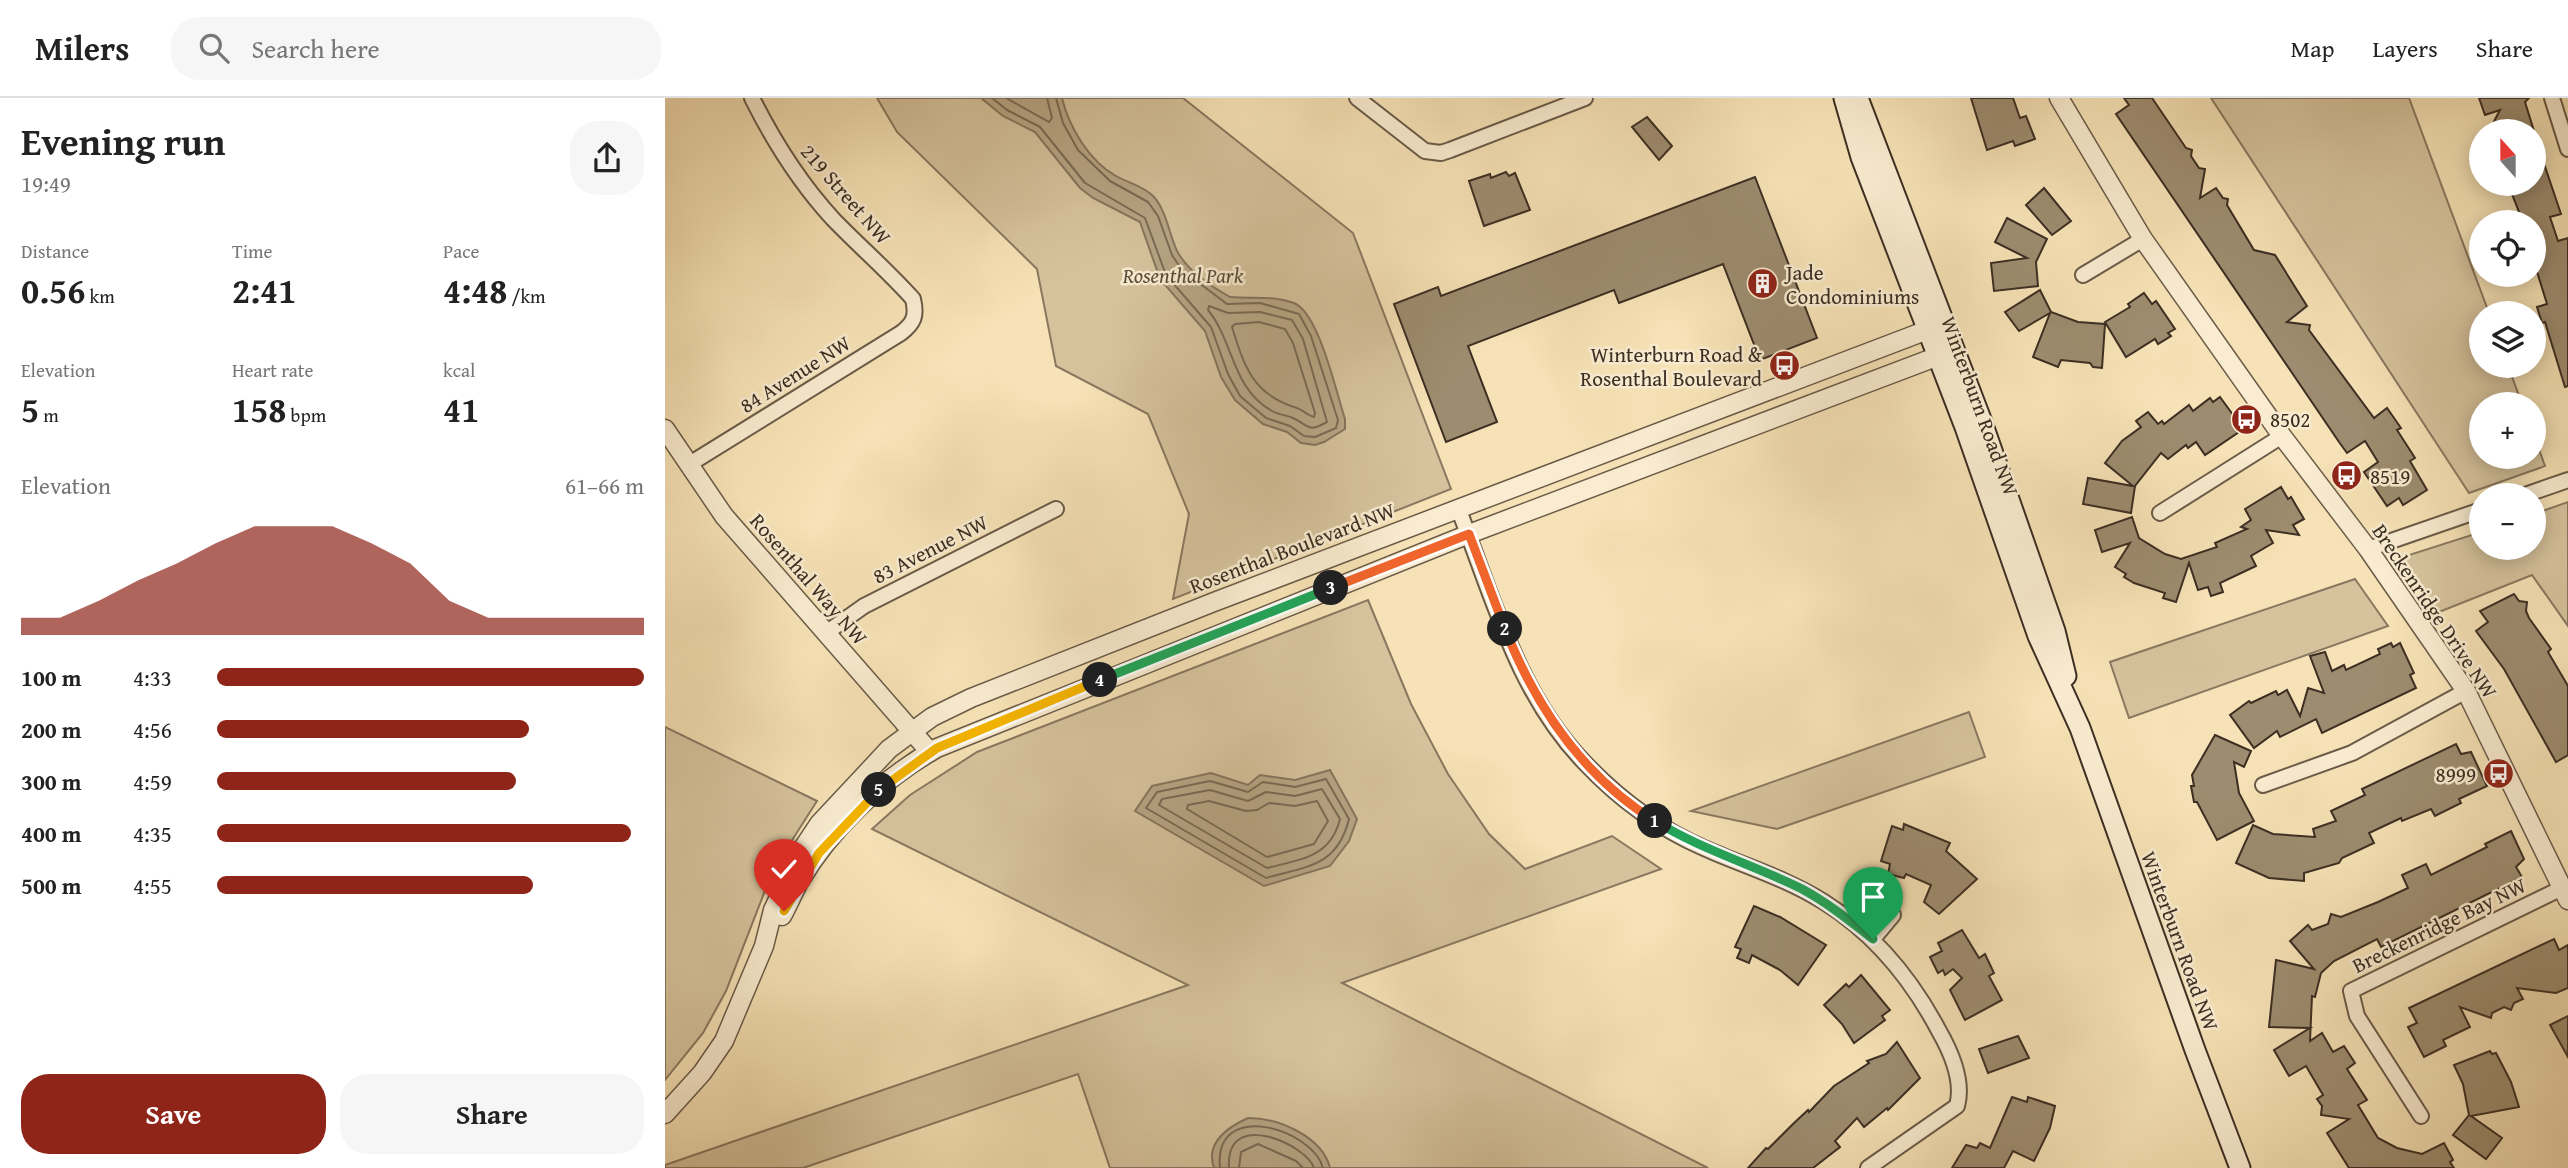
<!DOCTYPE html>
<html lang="en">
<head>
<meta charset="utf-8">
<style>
  :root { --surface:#fff; --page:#f6f6f6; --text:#222; --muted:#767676; --line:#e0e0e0; --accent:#8f2418 }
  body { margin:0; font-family:"Gentium Book Plus",serif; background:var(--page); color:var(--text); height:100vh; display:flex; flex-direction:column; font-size:26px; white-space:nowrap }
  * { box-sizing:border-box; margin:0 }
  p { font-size:23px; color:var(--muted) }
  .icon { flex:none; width:38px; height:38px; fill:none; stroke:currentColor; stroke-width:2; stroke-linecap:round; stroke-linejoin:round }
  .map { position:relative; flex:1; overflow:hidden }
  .drawer { display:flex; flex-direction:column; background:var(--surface); width:665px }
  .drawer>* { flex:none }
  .needle { width:46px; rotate:339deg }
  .controls { position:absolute; left:1804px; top:21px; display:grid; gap:14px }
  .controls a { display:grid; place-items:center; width:77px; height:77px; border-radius:50%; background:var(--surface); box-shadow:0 4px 18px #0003; font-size:35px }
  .pin { position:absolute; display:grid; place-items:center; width:60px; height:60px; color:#fff; margin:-72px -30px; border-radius:50% 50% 50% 0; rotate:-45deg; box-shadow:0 0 7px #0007 }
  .pin .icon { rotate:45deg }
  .km { position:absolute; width:35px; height:35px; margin:-18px; border-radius:50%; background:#222; color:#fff; font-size:19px; line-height:35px; text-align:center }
  .round { display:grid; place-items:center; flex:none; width:74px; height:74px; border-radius:28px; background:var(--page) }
  .headline { display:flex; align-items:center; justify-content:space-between; height:119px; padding:0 21px }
  h1 { font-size:38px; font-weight:600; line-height:52px }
  .figures { display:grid; grid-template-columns:repeat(3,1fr); gap:10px; height:119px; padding:7px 21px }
  .figures div { display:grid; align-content:center }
  .figures b { font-size:35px; font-weight:600 }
  .figures small { font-size:19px; font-weight:400 }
  .figures p { font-size:19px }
  .chart { height:196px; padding:14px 21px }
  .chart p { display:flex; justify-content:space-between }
  .chart svg { width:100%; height:126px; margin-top:7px; fill:var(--accent); opacity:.7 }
  .primary-button { display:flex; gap:14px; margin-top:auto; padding:14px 21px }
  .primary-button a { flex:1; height:80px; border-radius:28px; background:var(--accent); color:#fff; font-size:28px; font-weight:600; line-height:80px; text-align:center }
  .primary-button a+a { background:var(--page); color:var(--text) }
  ul { padding:0 21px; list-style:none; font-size:23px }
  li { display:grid; grid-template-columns:112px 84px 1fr; align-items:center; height:52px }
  li i { height:18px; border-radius:9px; background:var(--accent) }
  header { display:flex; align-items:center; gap:42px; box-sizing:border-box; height:98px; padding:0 35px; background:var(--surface); border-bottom:2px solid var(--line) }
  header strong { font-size:33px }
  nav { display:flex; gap:38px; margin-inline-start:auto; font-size:24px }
  .search { width:490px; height:63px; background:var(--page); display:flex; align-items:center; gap:18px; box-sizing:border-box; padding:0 24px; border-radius:28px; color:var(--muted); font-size:26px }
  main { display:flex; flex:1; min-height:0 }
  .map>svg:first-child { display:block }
  .green { fill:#d6c39d; stroke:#897860; stroke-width:2 }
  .water { fill:#b7a584; stroke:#86755d; stroke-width:2 }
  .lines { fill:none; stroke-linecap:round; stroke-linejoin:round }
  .shore { stroke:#7a6a54; stroke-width:2 }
  .building { fill:#9d8c6f; stroke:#3c2e23; stroke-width:2 }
  .minor-casing { stroke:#6a5b48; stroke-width:18 }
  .tertiary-casing { stroke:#6a5b48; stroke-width:21 }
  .secondary-casing { stroke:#3c2e23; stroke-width:23 }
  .minor { stroke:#f9ecd0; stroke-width:14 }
  .tertiary { stroke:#f9ecd0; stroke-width:18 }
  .secondary { stroke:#f9ecd0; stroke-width:19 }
  .split-1-casing { stroke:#fff; stroke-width:14 }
  .split-2-casing { stroke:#fff; stroke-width:14 }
  .split-3-casing { stroke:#fff; stroke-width:14 }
  .split-4-casing { stroke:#fff; stroke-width:14 }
  .split-5-casing { stroke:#fff; stroke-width:14 }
  .split-6-casing { stroke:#fff; stroke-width:14 }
  .split-1 { stroke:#22a559; stroke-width:9 }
  .split-2 { stroke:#f0652b; stroke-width:9 }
  .split-3 { stroke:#f0652b; stroke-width:9 }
  .split-4 { stroke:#22a559; stroke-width:9 }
  .split-5 { stroke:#f5b400; stroke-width:9 }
  .split-6 { stroke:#f5b400; stroke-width:9 }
  .labels { text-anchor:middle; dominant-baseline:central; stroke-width:5; stroke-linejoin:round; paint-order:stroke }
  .street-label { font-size:21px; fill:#3c2e23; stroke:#f9ecd0 }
  .poi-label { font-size:21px; fill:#3c2e23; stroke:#f9ecd0; text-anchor:start }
  .park-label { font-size:21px; font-style:italic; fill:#5b4c3b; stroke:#f9ecd0 }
</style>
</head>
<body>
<header>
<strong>Milers</strong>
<div class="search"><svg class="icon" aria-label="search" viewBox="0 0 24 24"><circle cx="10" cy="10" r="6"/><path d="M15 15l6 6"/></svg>Search here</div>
<nav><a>Map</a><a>Layers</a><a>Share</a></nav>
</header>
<main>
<section class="drawer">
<div class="headline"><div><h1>Evening run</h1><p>19:49</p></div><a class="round"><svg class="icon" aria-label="share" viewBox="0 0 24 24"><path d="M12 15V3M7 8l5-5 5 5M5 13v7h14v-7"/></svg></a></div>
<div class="figures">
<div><p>Distance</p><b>0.56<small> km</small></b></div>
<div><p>Time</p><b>2:41</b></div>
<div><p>Pace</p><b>4:48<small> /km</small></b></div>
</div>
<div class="figures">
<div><p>Elevation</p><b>5<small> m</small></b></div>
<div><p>Heart rate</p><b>158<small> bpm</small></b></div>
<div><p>kcal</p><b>41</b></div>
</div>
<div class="chart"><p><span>Elevation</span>61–66 m</p>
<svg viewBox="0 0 160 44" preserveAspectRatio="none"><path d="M0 44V38L10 38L20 32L30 25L40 19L50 12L60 6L70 6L80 6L90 12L100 19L110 32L120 38L130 38L140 38L150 38L160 38V44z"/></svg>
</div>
<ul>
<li><b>100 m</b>4:33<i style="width:100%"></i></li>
<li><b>200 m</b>4:56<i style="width:73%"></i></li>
<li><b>300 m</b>4:59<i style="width:70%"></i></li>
<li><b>400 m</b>4:35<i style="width:97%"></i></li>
<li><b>500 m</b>4:55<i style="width:74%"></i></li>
</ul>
<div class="primary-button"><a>Save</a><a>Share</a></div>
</section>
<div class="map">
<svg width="1903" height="1070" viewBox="0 0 1903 1070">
  <rect width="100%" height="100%" fill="#f6e2b6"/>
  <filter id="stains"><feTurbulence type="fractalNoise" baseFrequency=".00286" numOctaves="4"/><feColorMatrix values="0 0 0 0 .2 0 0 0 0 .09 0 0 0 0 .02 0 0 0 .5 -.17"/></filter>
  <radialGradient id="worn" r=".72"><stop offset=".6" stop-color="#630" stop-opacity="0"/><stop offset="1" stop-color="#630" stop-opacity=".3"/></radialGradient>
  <g class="green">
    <polygon points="212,0 518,0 688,135 786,391 508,501 524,416 483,316 391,268 372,171 232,34"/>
    <polygon points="1546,0 1744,0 1824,215 1816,215 1816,268 1843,268 1857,306 1816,306 1816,359 1869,359 1869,338 1880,368 1804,395"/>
    <polygon points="1903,404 1903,528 1867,477 1774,514 1738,471 1739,464 1744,457 1816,434 1816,450 1869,450 1869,416"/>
    <polygon points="1690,481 1723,528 1464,620 1445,564"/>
    <polygon points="703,502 746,606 783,676 824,736 860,771 947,738 996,771 677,885 1043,1070 445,1070 413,976 138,1070 0,1070 0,1067 523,887 207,731 245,697 312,654"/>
    <polygon points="1304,614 1320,659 1112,731 1026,713"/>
    <polygon points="0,629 152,703 108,772 61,893 38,935 0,982"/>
  </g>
  <g class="water">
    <path d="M 316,0 L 397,0 C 404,29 424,63 451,78 C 463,85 479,88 489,99 C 502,114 504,136 512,153 C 522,172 547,189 565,199 C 587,201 607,197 629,205 C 654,215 671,294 680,321 L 680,331 L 659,344 L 650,347 L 636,345 L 622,334 L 598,326 L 570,302 L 556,279 L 540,233 L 495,181 L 475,124 L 428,100 L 415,90 L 370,34 L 338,18 Z"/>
    <polygon points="665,672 692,721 684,743 665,768 599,788 470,713 487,688 546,675 583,687 595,677 630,682"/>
    <path d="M 583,1020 C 613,1020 657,1038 665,1070 L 549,1070 C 540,1045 563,1029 583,1020 Z"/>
  </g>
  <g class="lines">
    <g class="shore">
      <polyline points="327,0 342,12 375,29 420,85 480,120 501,177 546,229 563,276 575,298 601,320 625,328 639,338 650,339 671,330 673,322 646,238 634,216 595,205 562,206 517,172 507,157 493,118 483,104 445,83 413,52 398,25 391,0"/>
      <polyline points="341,0 384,24 387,20 382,0"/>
      <path d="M 544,208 L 563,215 L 595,214 L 627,222 L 638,241 L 662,324 C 642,335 645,328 628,320 C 622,317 614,317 607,313 C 567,291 569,244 543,212 Z"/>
      <path d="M 594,224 L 620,231 L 628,245 L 650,315 L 649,319 C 642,317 637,311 629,309 C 588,296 579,268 567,229 L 570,226 Z"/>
      <path d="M 661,681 L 684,721 C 672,769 642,768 601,780 L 481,710 L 492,694 L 545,683 L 583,694 L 598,684 L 630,689 Z"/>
      <path d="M 657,691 L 675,721 C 665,760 636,761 602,770 L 494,707 L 497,701 L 545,692 L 583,703 L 601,694 L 630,698 Z"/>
      <polygon points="544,703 581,713 592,712 604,705 630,708 652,703 663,723 649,746 602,759 522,711 523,707"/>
      <path d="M 555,1070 C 548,1000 648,1031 658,1070"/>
      <path d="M 564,1070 C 560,1009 642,1047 649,1070"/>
      <polyline points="574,1070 576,1054 593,1046 631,1063 638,1070"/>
    </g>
  </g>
  <g class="building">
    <polygon points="1306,0 1348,0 1355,20 1361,18 1370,41 1350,48 1348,43 1322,52"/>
    <polygon points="1459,0 1487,0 1521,50 1527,52 1526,58 1534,70 1540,71 1535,100 1551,90 1558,100 1563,101 1562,107 1589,152 1610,157 1642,208 1622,224 1645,227 1644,232 1709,320 1722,310 1736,330 1732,332 1750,360 1745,363 1762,392 1738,407 1734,400 1722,408 1699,374 1713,364 1700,343 1682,355 1674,344 1451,16 1464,7"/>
    <polygon points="1814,0 1864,0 1860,4 1869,33 1824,33 1835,12 1820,17"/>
    <polygon points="982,19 1007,48 994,62 967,29"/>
    <polygon points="1869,45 1872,45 1896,116 1885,119 1893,143 1903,140 1903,288 1900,289 1880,224 1877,225 1872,209 1882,206 1869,164 1869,124 1831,124 1830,122 1854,114 1843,86 1869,86"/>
    <polygon points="841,74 844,78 850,75 865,112 819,128 804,83 825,76 826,80"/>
    <polygon points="1090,79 1152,240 1095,262 1058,166 954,205 949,192 803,248 832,324 781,344 729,206 773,189 776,198"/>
    <polygon points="1379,90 1406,123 1387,137 1361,107"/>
    <polygon points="1342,120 1382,141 1371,164 1373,188 1329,193 1326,165 1362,160 1330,144"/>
    <polygon points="1375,192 1386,214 1413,224 1440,226 1437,270 1428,269 1425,265 1396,262 1393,269 1368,259 1385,215 1354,233 1340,214"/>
    <polygon points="1479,195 1487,206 1491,203 1510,231 1503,235 1506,238 1493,246 1490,241 1461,259 1440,224 1465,209 1463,206"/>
    <polygon points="1555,299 1571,321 1567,325 1574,334 1540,357 1531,344 1523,350 1521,347 1503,361 1496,355 1470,388 1466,415 1418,406 1423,380 1468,388 1440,365 1457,343 1476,329 1471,323 1483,314 1493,326 1497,323 1499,326 1524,307 1528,313 1545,300 1548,304"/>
    <polygon points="1616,389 1623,401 1626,399 1639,421 1628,427 1634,437 1601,432 1608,445 1586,458 1591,468 1555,485 1558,494 1546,498 1543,489 1533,492 1524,465 1511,504 1498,500 1500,495 1469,485 1459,479 1461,476 1450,469 1465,445 1437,454 1430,432 1467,419 1474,440 1500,456 1516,461 1552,449 1550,445 1582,431 1576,429 1586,422 1580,411"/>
    <polygon points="1849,496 1854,503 1862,504 1861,513 1864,520 1886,551 1883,554 1903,588 1903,657 1891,664 1839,571 1811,533 1823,524 1815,513"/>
    <polygon points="1726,545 1728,549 1735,545 1749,575 1745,577 1751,590 1657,635 1651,621 1615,639 1612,633 1589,650 1565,617 1584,603 1586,605 1611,593 1613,597 1622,592 1635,618 1643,590 1659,595 1645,558 1660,554 1667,573 1679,567 1681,572 1715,556 1713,551"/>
    <polygon points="1550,637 1586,653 1579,669 1569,664 1574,695 1589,723 1552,742 1532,704 1529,704 1526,688 1529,688 1527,677"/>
    <polygon points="1791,646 1796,656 1806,654 1822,688 1794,701 1796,705 1770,718 1766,711 1737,723 1736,720 1704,735 1709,745 1677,760 1674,765 1639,775 1639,783 1604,780 1571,765 1588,727 1608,736 1650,739 1648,731 1671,723 1666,713 1700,697 1697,691"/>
    <polygon points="1239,726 1285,745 1281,753 1312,781 1274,816 1259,804 1266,787 1241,776 1239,780 1223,776 1225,766 1216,763 1227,728 1238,732"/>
    <polygon points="1846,733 1859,761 1851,769 1857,779 1716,849 1712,841 1669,863 1656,875 1650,899 1647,898 1645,943 1657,935 1668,954 1679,948 1690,965 1682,971 1702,1002 1693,1007 1713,1040 1732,1050 1757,1056 1779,1045 1788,1062 1785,1064 1789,1070 1684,1070 1662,1035 1684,1021 1656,1017 1657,1008 1652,1001 1658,997 1641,968 1624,978 1609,952 1645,930 1604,929 1611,862 1649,871 1625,843 1643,827 1647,832 1663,826 1666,816 1676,819 1713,804 1743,790 1737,777 1761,766 1766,777 1822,749 1820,746"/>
    <polygon points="1089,808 1115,819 1161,847 1133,887 1115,872 1087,857 1084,865 1072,860 1076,851 1070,849"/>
    <polygon points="1297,832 1314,860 1320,856 1329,875 1324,878 1337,902 1300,922 1285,892 1297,880 1288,871 1280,877 1278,872 1273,875 1265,859 1277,853 1273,845"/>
    <polygon points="1889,841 1894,852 1903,847 1903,890 1891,895 1852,890 1858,901 1849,905 1846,912 1839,909 1827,915 1826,920 1795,909 1805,929 1778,942 1781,948 1759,959 1743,929 1752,925 1744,910"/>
    <polygon points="1196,877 1225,912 1217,918 1220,922 1189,945 1177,926 1159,907 1181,886 1184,889"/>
    <polygon points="1903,918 1903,959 1885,927"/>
    <polygon points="1353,938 1364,960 1323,975 1314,951"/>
    <polygon points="1232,944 1255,980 1223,1012 1222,1010 1199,1029 1192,1020 1170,1043 1175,1049 1148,1070 1083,1070 1101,1050 1103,1051 1128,1026 1143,1012 1144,1014 1169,988 1204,965 1202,963 1221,956"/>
    <polygon points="1825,953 1827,956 1831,955 1846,984 1854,1009 1806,1018 1837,1040 1821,1061 1788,1037 1804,1017 1798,986 1789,967"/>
    <polygon points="1347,999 1362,1004 1363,999 1390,1008 1385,1030 1369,1063 1348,1053 1339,1070 1287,1070 1301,1047 1312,1050 1315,1045 1325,1050"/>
  </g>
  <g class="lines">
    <defs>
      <g id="minor">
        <polyline points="692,0 760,53 776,55 785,52 920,0"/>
        <polyline points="1887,0 1903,51"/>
        <polyline points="1418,177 1478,141"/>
        <path d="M 23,367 L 236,235 C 249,225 252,218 248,201 C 223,173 194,148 168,121 C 134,84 109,44 87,0"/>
        <polyline points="1860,397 1903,382"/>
        <path d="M 793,410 C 828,498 852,595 919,664 C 953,700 993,730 1039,750 C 1079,768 1121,780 1159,804 C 1210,836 1246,880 1274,933 C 1286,954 1299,983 1292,1008 L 1203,1070"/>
        <polyline points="1495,415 1617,338"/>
        <polyline points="1703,451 1816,412"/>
        <polyline points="161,535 199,508 391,411"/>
        <polyline points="1598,687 1687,655 1801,593"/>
        <polyline points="1208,841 1228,817"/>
        <polyline points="1756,1018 1692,918 1686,893 1897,790"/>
      </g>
      <g id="tertiary">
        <polyline points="1394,0 1478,141 1617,338 1703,451 1801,593 1903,802"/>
        <polyline points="0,331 59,418 265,654"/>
        <path d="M 117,818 C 123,807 128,795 134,784 C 165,731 218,680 272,650 L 804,436 L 1284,254"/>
        <polyline points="0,1016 37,975 59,943 99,848 108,812 136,753 154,726 224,651 267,619 306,600 549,504 1273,228"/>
      </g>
      <g id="secondary">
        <polyline points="1179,0 1196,59 1300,329 1373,538 1415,630 1530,952 1575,1070"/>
        <polyline points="1193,0 1317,324 1390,533 1401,578"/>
      </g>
    </defs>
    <use href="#minor" class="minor-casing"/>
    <use href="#tertiary" class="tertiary-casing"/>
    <use href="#secondary" class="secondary-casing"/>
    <use href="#minor" class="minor"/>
    <use href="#tertiary" class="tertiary"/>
    <use href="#secondary" class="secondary"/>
  </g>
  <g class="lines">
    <defs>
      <path id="split-1" d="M 990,723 C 1037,752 1089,767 1137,791 C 1163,805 1185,823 1208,841"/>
      <path id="split-2" d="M 840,531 C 871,609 917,678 990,723"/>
      <polyline id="split-3" points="666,490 804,436 840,531"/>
      <polyline id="split-4" points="435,582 666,490"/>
      <polyline id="split-5" points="214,692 272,650 435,582"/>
      <polyline id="split-6" points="119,813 154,755 214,692"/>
    </defs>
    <use href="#split-1" class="split-1-casing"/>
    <use href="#split-2" class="split-2-casing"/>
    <use href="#split-3" class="split-3-casing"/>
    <use href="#split-4" class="split-4-casing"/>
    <use href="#split-5" class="split-5-casing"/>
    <use href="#split-6" class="split-6-casing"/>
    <use href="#split-1" class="split-1"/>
    <use href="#split-2" class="split-2"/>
    <use href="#split-3" class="split-3"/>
    <use href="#split-4" class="split-4"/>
    <use href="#split-5" class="split-5"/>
    <use href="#split-6" class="split-6"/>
  </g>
  <defs>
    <symbol id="building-disc" viewBox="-11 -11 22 22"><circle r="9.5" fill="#8f2418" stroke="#f9ecd0"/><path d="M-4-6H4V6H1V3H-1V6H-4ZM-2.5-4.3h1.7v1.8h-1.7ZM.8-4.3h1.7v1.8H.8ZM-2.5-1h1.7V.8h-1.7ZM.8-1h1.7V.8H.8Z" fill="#fff"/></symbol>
    <symbol id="bus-disc" viewBox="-11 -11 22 22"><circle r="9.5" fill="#8f2418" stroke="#f9ecd0"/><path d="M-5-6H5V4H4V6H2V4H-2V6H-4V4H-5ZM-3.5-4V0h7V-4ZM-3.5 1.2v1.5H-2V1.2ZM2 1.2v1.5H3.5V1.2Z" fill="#fff"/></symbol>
  </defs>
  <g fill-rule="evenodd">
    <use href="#building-disc" x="1080" y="168" width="35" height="35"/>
    <use href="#bus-disc" x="1102" y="250" width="35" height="35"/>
    <use href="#bus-disc" x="1564" y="304" width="35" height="35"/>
    <use href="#bus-disc" x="1664" y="360" width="35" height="35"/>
    <use href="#bus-disc" x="1816" y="658" width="35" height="35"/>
  </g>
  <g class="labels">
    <g class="street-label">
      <text transform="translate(181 96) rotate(49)">219 Street NW</text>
      <text transform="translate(130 276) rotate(-32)">84 Avenue NW</text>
      <text transform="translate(1315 308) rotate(70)">Winterburn Road NW</text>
      <text transform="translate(627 450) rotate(-21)">Rosenthal Boulevard NW</text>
      <text transform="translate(265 451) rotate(-27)">83 Avenue NW</text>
      <text transform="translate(144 481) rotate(49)">Rosenthal Way NW</text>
      <text transform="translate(1770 513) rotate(56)">Breckenridge Drive NW</text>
      <text transform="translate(1774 827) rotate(-26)">Breckenridge Bay NW</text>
      <text transform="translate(1515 843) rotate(70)">Winterburn Road NW</text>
    </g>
    <g class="poi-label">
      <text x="1121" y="174">Jade<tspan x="1121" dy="24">Condominiums</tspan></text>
      <text x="1097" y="256" text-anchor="end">Winterburn Road &amp;<tspan x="1097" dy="24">Rosenthal Boulevard</tspan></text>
      <text x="1605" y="321">8502</text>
      <text x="1705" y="378">8519</text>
      <text x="1811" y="676" text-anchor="end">8999</text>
    </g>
    <g class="park-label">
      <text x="518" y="177">Rosenthal Park</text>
    </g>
  </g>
  <rect width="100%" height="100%" filter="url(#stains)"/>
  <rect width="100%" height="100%" fill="url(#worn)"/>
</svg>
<div class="controls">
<a><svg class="needle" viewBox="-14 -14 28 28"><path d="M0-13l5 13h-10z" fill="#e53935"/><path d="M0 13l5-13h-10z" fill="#767676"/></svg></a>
<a><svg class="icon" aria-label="locate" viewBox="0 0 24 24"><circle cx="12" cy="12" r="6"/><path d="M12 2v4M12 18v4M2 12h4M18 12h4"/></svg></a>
<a><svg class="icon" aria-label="layers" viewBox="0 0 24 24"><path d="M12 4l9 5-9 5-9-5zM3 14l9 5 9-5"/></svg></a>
<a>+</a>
<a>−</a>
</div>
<div class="pin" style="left:1208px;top:841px;background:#1e9e55"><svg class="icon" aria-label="arrive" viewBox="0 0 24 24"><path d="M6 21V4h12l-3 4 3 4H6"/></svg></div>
<div class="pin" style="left:119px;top:813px;background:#d93025"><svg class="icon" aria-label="check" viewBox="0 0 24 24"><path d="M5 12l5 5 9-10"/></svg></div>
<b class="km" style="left:990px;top:723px">1</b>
<b class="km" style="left:840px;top:531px">2</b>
<b class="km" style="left:666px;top:490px">3</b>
<b class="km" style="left:435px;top:582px">4</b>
<b class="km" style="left:214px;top:692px">5</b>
</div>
</main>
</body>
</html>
